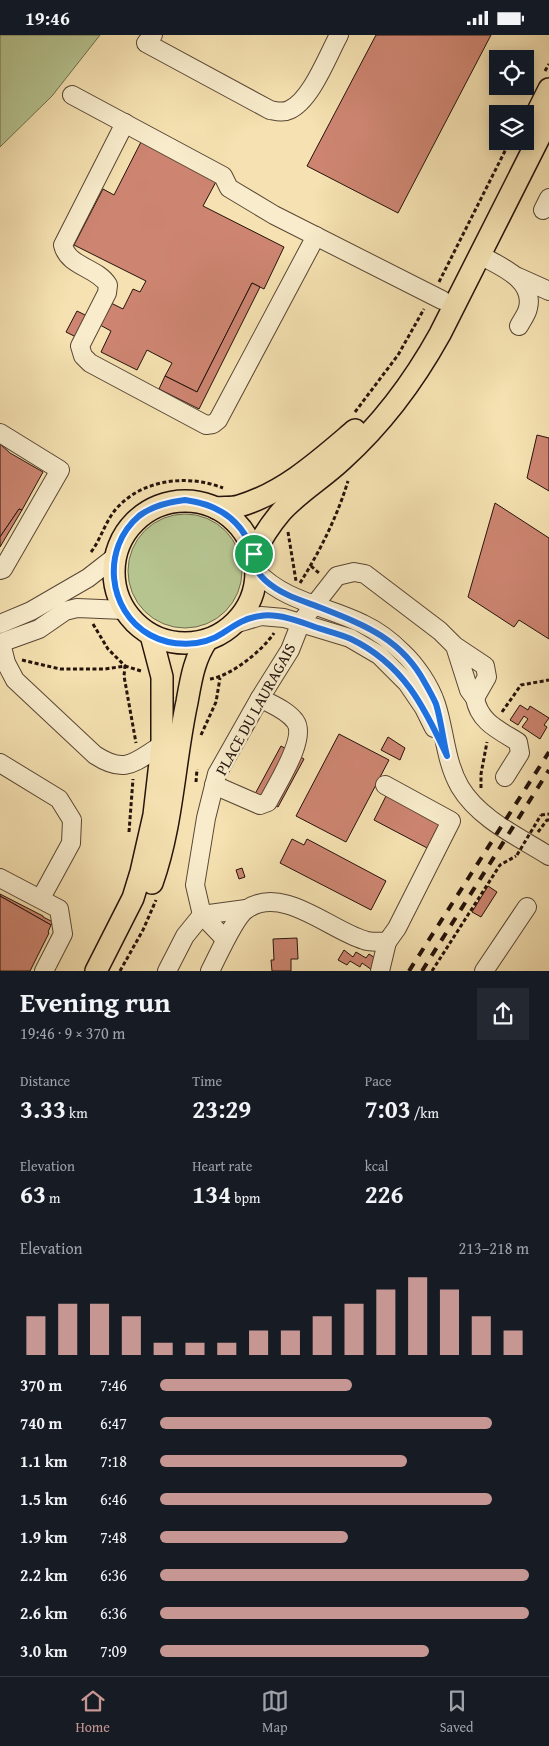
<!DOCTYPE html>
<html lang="en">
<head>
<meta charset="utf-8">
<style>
  :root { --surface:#171b24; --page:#242831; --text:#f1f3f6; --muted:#9ea1a6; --line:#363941; --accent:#c59692 }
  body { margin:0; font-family:"Gentium Book Plus",serif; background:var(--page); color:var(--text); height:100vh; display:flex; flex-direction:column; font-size:19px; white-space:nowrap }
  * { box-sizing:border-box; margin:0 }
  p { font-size:16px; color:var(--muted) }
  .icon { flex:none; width:28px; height:28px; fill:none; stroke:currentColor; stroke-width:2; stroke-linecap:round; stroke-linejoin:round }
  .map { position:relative; height:936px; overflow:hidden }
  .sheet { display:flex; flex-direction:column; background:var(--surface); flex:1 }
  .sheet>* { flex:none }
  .buttons { position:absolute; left:489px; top:15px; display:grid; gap:10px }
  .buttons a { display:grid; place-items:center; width:45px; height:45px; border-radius:0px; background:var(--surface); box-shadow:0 2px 12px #0003; font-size:25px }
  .pin { position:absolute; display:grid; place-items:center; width:42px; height:42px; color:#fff; margin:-21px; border:2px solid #fff; border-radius:50%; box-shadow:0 1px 5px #0007 }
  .round { display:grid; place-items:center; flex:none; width:52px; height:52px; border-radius:0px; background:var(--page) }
  .overview { display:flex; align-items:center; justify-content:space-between; height:85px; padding:0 20px }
  h1 { font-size:28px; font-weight:800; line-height:38px }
  .metrics { display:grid; grid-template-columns:repeat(3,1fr); gap:8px; height:85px; padding:5px 20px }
  .metrics div { display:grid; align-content:center }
  .metrics b { font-size:25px; font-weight:800 }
  .metrics small { font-size:14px; font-weight:400 }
  .metrics p { font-size:14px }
  .chart { height:140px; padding:10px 20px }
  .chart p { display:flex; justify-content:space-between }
  .chart svg { width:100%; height:90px; margin-top:5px; stroke:var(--accent); stroke-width:6 }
  ul { padding:0 20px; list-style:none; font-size:16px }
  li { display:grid; grid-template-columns:80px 60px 1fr; align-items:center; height:38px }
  li i { height:12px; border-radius:6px; background:var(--accent) }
  .status { display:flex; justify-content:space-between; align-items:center; height:35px; padding:0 25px; background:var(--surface); direction:ltr }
  .status svg { height:14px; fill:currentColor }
  .menu { display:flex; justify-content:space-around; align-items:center; height:70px; border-top:1px solid var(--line); background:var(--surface); font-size:14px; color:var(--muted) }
  .menu a { display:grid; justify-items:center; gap:2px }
  .menu .active { color:var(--accent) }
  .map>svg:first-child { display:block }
  .green { fill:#b6c490; stroke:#6e6c4e }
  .building { fill:#cd8571; stroke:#25130b }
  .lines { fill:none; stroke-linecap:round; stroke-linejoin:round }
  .minor-casing { stroke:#594634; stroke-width:20 }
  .major-casing { stroke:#25130b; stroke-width:24 }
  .path { stroke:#25130b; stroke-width:3; stroke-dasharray:4 2.5; stroke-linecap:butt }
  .minor { stroke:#f8eccc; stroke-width:18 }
  .major { stroke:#f5e1b1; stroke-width:21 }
  .rail { stroke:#25130b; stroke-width:4; stroke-dasharray:9 9; stroke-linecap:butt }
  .path-bridge { stroke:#25130b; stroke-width:3; stroke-dasharray:4 2.5; stroke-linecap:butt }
  .route-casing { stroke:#fff; stroke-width:10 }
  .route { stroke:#1a73e8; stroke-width:6 }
  .labels { text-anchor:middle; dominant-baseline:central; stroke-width:5; stroke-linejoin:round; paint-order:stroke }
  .street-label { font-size:16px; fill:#25130b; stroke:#f8eccc }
</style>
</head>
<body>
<div class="status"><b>19:46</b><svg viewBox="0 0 49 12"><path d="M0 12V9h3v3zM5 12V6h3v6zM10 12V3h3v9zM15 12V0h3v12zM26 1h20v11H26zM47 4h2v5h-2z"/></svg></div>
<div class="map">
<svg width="549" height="936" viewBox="0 0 549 936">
  <rect width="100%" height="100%" fill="#f5e1b1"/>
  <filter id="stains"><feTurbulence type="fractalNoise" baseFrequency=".004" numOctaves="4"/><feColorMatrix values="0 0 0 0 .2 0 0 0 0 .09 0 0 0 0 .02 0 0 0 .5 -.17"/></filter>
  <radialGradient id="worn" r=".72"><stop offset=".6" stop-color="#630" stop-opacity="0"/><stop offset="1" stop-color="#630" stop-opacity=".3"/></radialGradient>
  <g class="green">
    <polygon points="0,0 100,0 52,61 0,112"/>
    <circle cx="185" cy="536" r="57"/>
  </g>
  <g class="building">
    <polygon points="376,0 491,0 398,178 307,131"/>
    <polygon points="142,105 218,143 203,171 284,212 264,254 252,248 197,357 165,341 172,328 147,315 137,335 101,317 111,296 100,290 111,268 123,274 133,254 140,257 146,246 74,210 103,154 114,160"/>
    <polygon points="252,248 260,252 199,374 159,354 165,341 197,357"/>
    <polygon points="77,276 91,283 80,304 66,297"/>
    <polygon points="537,400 549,403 549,456 527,443"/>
    <polygon points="0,409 10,418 43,437 22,475 19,474 0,502"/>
    <polygon points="495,468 549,503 549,604 519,585 514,592 468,562"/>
    <polygon points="19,474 22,475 0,512 0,502"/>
    <polygon points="520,670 528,675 530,671 549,683 544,690 547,692 540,704 522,692 528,684 524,681 518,690 510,685"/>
    <polygon points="339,699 389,725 346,807 296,781"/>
    <polygon points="388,702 405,713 400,725 381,715"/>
    <polygon points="281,711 304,724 278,772 255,759"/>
    <polygon points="388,757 443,786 429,814 374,785"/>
    <polygon points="292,804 304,810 307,804 386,846 371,875 280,828"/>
    <polygon points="242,833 245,842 239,844 236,835"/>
    <polygon points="488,851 497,857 481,882 472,877"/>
    <polygon points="0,859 43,881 43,882 53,887 51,890 0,861"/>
    <polygon points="0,861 51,890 48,897 49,898 30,936 0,936"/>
    <polygon points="297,903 298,924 291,924 291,936 272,936 271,925 274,925 273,904"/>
    <polygon points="344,915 353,922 356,917 366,923 369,919 378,925 372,935 362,928 360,932 350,926 347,930 338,925"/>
  </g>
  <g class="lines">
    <defs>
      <g id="minor">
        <path d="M 153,0 L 146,8 L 270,75 C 276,76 283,78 289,75 C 311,66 328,20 339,0"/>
        <polyline points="72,60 223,141 229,153 274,180 442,265"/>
        <path d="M 125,88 L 63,210 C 68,232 97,232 108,250 L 107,258 L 80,311 L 83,321 L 90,328 L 206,390 L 213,389 L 218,385 L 316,201"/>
        <polyline points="543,175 549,163"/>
        <path d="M 480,220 C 499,231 535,244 528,273 C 527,279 522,285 519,291"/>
        <polyline points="518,242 549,256"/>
        <polyline points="0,398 60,435 3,534 0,535"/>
        <path d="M 256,536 C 285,567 327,571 363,589 C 378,596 391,606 403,618 C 416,630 430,651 436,669 C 445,696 445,726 460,752 C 479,784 519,802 549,821"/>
        <polyline points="0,589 31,576 88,543 115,522"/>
        <polyline points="234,589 261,581 284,583 350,603 379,620 407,648 424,673 434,693"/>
        <polyline points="0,608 39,594 65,576 77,573 124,575"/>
        <path d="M 1,608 L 6,628 L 15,645 L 95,720 C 126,740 134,727 162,710"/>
        <path d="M 475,663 C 479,687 499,695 518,707 L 520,718 L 505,742"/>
        <polyline points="0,728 59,764 72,785 71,808 41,863"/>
        <path d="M 214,750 L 260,770 L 268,767 C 276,750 308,703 295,686 C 287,675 271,669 260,663"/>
        <polyline points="0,843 59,874 63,899 44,936"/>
        <polyline points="225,904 202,880 195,850 206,783 217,739 260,663 290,615 301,587 337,541 354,537 365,539 440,596 455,611 485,631 487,642 475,663 469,655 455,611"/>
        <polyline points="167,936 185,901 202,880 246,874"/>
        <path d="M 210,936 C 217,923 235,881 247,874 C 283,850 330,895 364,905 C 370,908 380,906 387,907 L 397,893 L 451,786 L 385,750"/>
        <polyline points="380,936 387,907"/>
        <polyline points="484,936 527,872"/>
      </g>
      <g id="major">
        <polyline points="528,96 549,54"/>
        <circle cx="185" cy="537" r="71"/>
        <path d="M 216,473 C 224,472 232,473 239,471 C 284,458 321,424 355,395"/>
        <path d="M 254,519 C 261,504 270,490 281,477 C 298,458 323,443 342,425 C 382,389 414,346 440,299 L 549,83"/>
        <path d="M 152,848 C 173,789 174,727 187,667 C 191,645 194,624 207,605"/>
        <polyline points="96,936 133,863 141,837 154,780 162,710 162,642 151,600"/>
      </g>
    </defs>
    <use href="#minor" class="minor-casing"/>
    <use href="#major" class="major-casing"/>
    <g class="path">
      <polyline points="545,36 549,29"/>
      <polyline points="439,247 510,106"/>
      <polyline points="355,377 398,320 424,274"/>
      <polyline points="288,497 296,546"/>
      <path d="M 91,517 C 101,504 105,487 116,474 C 142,444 188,439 223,453"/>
      <polyline points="311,531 320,539"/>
      <path d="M 300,548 C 320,516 337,482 348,446"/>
      <polyline points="93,589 108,614 125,631 124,641 136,708"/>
      <polyline points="22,625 60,634 105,634 125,631 141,636"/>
      <path d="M 210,644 C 231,641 262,616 274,598"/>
      <polyline points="502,677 521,650 549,645"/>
      <polyline points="201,700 216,667 220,643"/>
      <polyline points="196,747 197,734"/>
      <polyline points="481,753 481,739 487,707"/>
      <polyline points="541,780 549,779"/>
      <polyline points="129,797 133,744"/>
      <polyline points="538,797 547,785 549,785"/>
      <polyline points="120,936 143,895 156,865"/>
      <polyline points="432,936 500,830 516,821"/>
    </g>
    <use href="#minor" class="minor"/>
    <use href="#major" class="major"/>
    <g class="rail">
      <polyline points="409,936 549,717"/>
      <polyline points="422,936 549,735"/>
    </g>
    <polyline class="path-bridge" points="517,820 541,780"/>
  </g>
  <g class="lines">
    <defs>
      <path id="route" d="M 185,465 C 217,469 242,485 253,517 C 257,530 254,536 266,546 C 283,561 304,566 324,574 C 367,591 402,605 425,648 C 429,655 433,662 436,669 C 441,685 443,704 447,721 C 424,671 403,629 351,604 C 340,599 327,596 315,592 C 299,586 277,578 260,581 C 245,583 235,590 223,598 C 202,612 172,612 150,600 C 107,576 101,513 139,481 C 152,471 168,467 185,465 Z"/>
    </defs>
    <use href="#route" class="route-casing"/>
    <use href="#route" class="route"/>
  </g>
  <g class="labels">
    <g class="street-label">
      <text transform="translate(255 674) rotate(-61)">PLACE DU LAURAGAIS</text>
    </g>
  </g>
  <rect width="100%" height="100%" filter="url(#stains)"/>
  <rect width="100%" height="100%" fill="url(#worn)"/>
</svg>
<div class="buttons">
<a><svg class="icon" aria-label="locate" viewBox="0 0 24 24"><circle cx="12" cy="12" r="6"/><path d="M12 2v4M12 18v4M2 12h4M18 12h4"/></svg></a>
<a><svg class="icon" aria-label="layers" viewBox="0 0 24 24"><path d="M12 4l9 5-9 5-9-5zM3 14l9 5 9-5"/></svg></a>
</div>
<div class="pin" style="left:254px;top:519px;background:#1e9e55"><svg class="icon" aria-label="arrive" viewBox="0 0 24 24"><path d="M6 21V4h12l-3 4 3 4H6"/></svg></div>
</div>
<section class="sheet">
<div class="overview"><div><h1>Evening run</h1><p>19:46 · 9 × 370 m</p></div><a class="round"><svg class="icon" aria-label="share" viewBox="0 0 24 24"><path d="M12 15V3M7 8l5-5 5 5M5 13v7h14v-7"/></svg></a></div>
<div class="metrics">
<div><p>Distance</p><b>3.33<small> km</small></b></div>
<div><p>Time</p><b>23:29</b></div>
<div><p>Pace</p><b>7:03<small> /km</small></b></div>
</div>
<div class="metrics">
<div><p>Elevation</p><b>63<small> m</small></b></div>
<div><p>Heart rate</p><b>134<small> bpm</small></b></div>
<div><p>kcal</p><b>226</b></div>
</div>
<div class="chart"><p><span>Elevation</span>213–218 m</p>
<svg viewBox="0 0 160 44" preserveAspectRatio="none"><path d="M5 44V25M15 44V19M25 44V19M35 44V25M45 44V38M55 44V38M65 44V38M75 44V32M85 44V32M95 44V25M105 44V19M115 44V12M125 44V6M135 44V12M145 44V25M155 44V32"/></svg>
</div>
<ul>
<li><b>370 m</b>7:46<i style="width:52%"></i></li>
<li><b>740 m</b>6:47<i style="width:90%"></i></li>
<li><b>1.1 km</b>7:18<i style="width:67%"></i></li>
<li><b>1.5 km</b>6:46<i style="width:90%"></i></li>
<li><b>1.9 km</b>7:48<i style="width:51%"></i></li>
<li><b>2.2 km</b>6:36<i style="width:100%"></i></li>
<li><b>2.6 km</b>6:36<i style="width:100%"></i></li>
<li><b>3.0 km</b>7:09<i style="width:73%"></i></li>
</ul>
</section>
<nav class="menu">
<a class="active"><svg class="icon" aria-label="home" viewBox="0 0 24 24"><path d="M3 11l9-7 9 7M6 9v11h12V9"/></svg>Home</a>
<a><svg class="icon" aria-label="map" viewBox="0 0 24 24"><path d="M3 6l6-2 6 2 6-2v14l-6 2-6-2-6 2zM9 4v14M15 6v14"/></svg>Map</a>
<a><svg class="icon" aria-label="saved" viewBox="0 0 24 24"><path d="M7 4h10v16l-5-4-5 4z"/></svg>Saved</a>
</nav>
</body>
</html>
